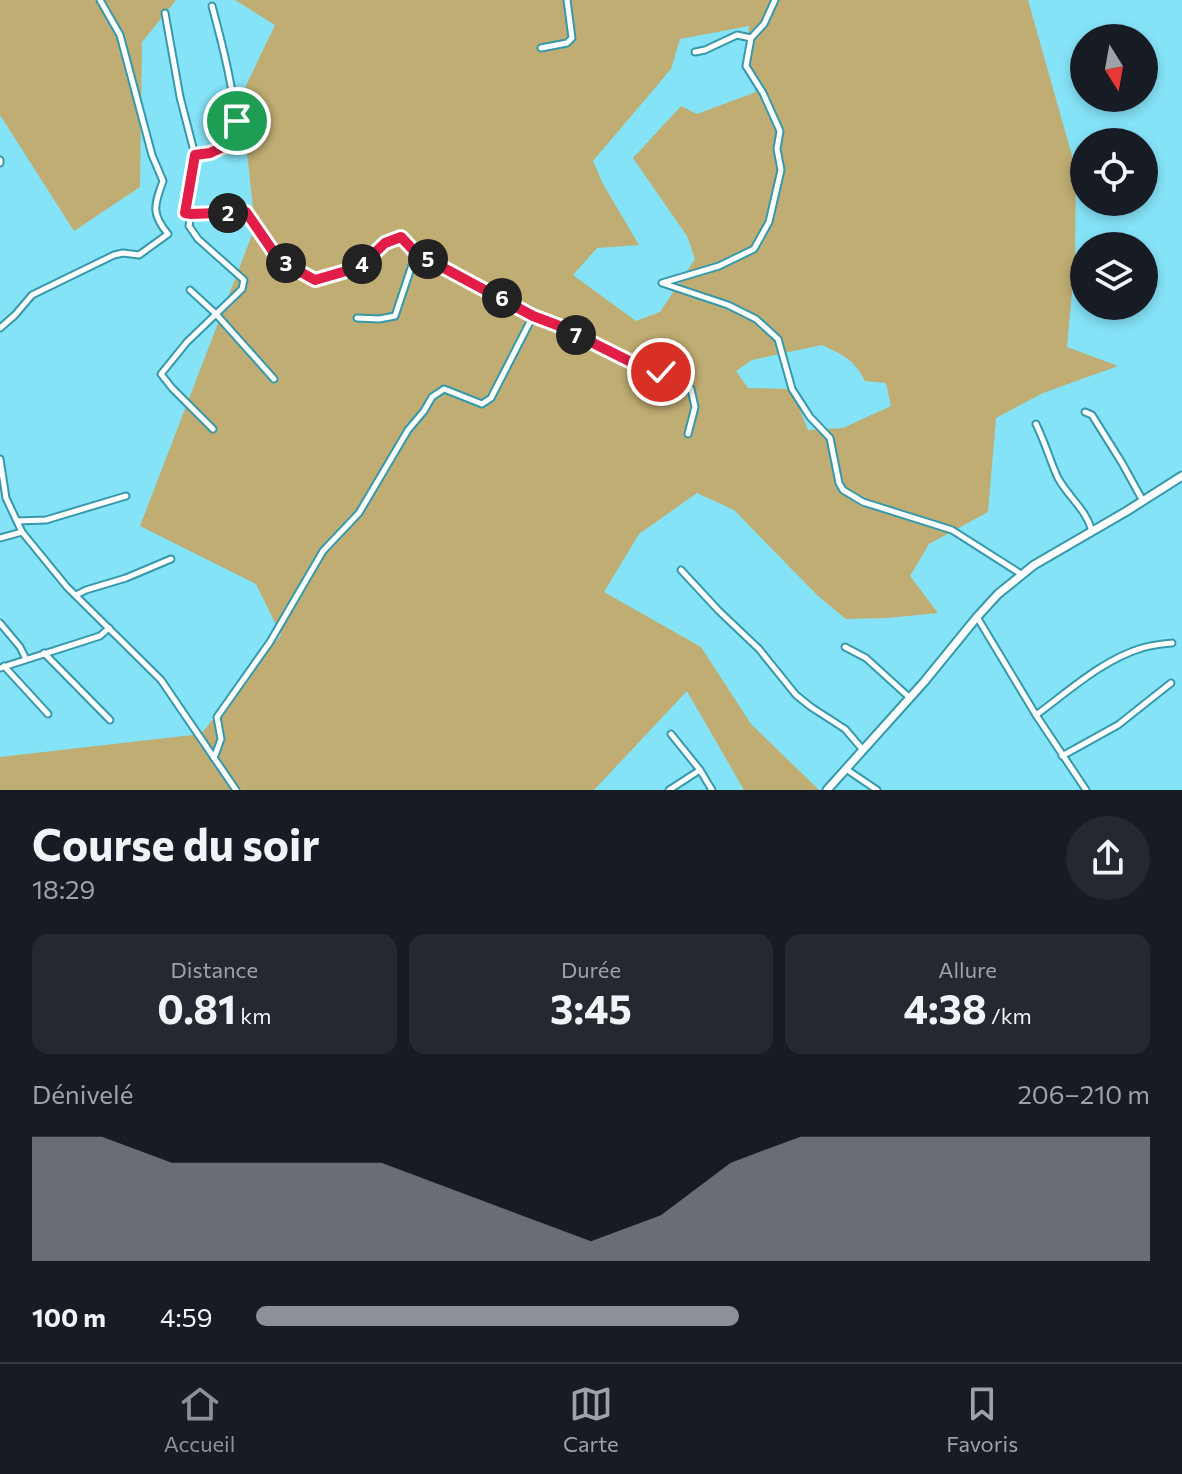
<!DOCTYPE html>
<html lang="fr">
<head>
<meta charset="utf-8">
<style>
  :root { --surface:#171b24; --page:#242831; --text:#f1f3f6; --muted:#9ea1a6; --line:#363941; --accent:#8c9099 }
  body { margin:0; font-family:Commissioner,sans-serif; background:var(--page); color:var(--text); height:100vh; display:flex; flex-direction:column; font-size:30px; white-space:nowrap }
  * { box-sizing:border-box; margin:0 }
  p { font-size:26px; color:var(--muted) }
  .icon { flex:none; width:44px; height:44px; fill:none; stroke:currentColor; stroke-width:2; stroke-linecap:round; stroke-linejoin:round }
  .map { position:relative; height:790px; overflow:hidden }
  .details { display:flex; flex-direction:column; background:var(--surface); flex:1 }
  .details>* { flex:none }
  .needle { width:52px; rotate:169deg }
  .buttons { position:absolute; left:1070px; top:24px; display:grid; gap:16px }
  .buttons a { display:grid; place-items:center; width:88px; height:88px; border-radius:50%; background:var(--surface); box-shadow:0 4px 12px #0003; font-size:40px }
  .pin { position:absolute; display:grid; place-items:center; width:68px; height:68px; color:#fff; margin:-34px; border:4px solid #fff; border-radius:50%; box-shadow:0 2px 8px #0007 }
  .km { position:absolute; width:40px; height:40px; margin:-20px; border-radius:50%; background:#222; color:#fff; font-size:22px; line-height:40px; text-align:center }
  .round { display:grid; place-items:center; flex:none; width:84px; height:84px; border-radius:42px; background:var(--page) }
  .head { display:flex; align-items:center; justify-content:space-between; height:136px; padding:0 32px }
  h1 { font-size:44px; font-weight:700; line-height:60px }
  .metrics { display:grid; grid-template-columns:repeat(3,1fr); gap:12px; height:136px; padding:8px 32px }
  .metrics div { display:grid; align-content:center; border-radius:16px; background:var(--page); text-align:center }
  .metrics b { font-size:40px; font-weight:700 }
  .metrics small { font-size:22px; font-weight:400 }
  .metrics p { font-size:22px }
  .chart { height:224px; padding:16px 32px }
  .chart p { display:flex; justify-content:space-between }
  .chart svg { width:100%; height:144px; margin-top:8px; fill:var(--accent); opacity:.7 }
  ul { padding:0 32px; list-style:none; font-size:26px }
  li { display:grid; grid-template-columns:128px 96px 1fr; align-items:center; height:60px }
  li i { height:20px; border-radius:10px; background:var(--accent) }
  .menu { display:flex; justify-content:space-around; align-items:center; height:112px; border-top:2px solid var(--line); background:var(--surface); font-size:22px; color:var(--muted) }
  .menu a { display:grid; justify-items:center; gap:4px }
  .menu .selected { color:var(--accent) }
  .map>svg:first-child { display:block }
  .green { fill:#bfad73; fill-rule:evenodd }
  .lines { fill:none; stroke-linecap:round; stroke-linejoin:round }
  .street-casing { stroke:#3698ab; stroke-width:9 }
  .secondary-casing { stroke:#3698ab; stroke-width:11 }
  .street { stroke:#fff; stroke-width:5 }
  .secondary { stroke:#fff; stroke-width:7 }
  .route-casing { stroke:#fff; stroke-width:16 }
  .route { stroke:#e11d48; stroke-width:10 }
</style>
</head>
<body>
<div class="map">
<svg width="1182" height="790" viewBox="0 0 1182 790">
  <rect width="100%" height="100%" fill="#85e3f7"/>
  <g class="green">
    <polygon points="0,0 176,0 142,42 140,187 74,231 0,115"/>
    <path d="M 235,0 L 1028,0 L 1076,170 L 1075,258 L 1067,347 L 1118,366 L 1043,393 L 996,418 L 988,512 L 929,544 L 910,576 L 938,613 L 887,618 L 846,619 L 818,596 L 734,510 L 697,493 L 639,534 L 604,592 L 701,647 L 751,724 L 819,790 L 744,790 L 687,691 L 594,790 L 0,790 L 0,757 L 201,734 L 281,635 L 256,584 L 140,526 L 255,227 L 241,96 L 275,25 ZM 749,26 L 746,66 L 756,92 L 697,114 L 681,106 L 633,158 L 687,236 L 695,259 L 660,312 L 636,321 L 573,275 L 597,248 L 639,245 L 603,184 L 593,161 L 671,69 L 680,39 ZM 822,345 C 843,355 854,359 865,381 L 886,383 L 891,406 L 843,428 L 808,430 L 792,389 L 748,388 L 736,371 L 752,360 Z"/>
  </g>
  <g class="lines">
    <defs>
      <g id="street">
        <polyline points="775,0 764,24 751,38 746,66 763,93 780,131 777,149 781,170 769,222 754,249 719,266 662,283 728,305 756,319 778,339 792,389 810,417 830,438 839,483 843,490 863,502 952,530 1021,574"/>
        <polyline points="165,13 180,97 195,155 185,213 246,212 279,260 315,280 360,267 385,243 401,237 416,253 533,316 557,325 647,370 661,372 691,389 695,407 688,434"/>
        <polyline points="541,48 567,43 572,38 567,0"/>
        <polyline points="695,52 705,50 737,35 751,38"/>
        <path d="M 195,155 L 210,153 L 238,140 C 235,95 224,50 212,6"/>
        <polyline points="0,160 0,163"/>
        <polyline points="191,214 189,226 198,239 244,280 242,289 187,342 161,374 172,388 213,429"/>
        <polyline points="190,290 216,314 274,379"/>
        <polyline points="357,318 379,319 395,316 416,253"/>
        <path d="M 0,328 L 15,315 L 32,295 L 114,255 L 123,253 L 139,255 L 168,234 C 151,214 154,205 163,181 L 152,155 L 120,35 L 100,0"/>
        <polyline points="1085,412 1092,415 1122,463 1143,501"/>
        <path d="M 1036,424 C 1045,442 1050,461 1058,478 C 1069,498 1086,509 1092,531"/>
        <polyline points="0,459 6,498 22,532 67,587 161,680 236,790"/>
        <polyline points="17,521 46,520 126,496"/>
        <polyline points="0,538 22,532"/>
        <polyline points="681,570 719,611 759,649 796,695 811,707 845,729 863,750"/>
        <polyline points="76,595 86,590 126,578 171,559"/>
        <polyline points="977,617 1036,715 1086,790"/>
        <polyline points="0,623 20,647 26,659"/>
        <polyline points="845,647 866,658 910,698"/>
        <polyline points="44,653 110,720"/>
        <polyline points="4,666 48,714"/>
        <polyline points="0,668 100,636 109,628"/>
        <path d="M 1036,715 C 1069,691 1102,660 1142,648 C 1151,645 1162,644 1172,643"/>
        <polyline points="671,734 700,770 712,790"/>
        <polyline points="1062,756 1118,725 1171,683"/>
        <polyline points="214,758 221,739 217,717 270,642 323,551 359,513 408,430 424,411 432,397 444,389 482,404 491,398 533,316"/>
        <polyline points="846,769 877,790"/>
        <polyline points="669,790 700,770"/>
      </g>
      <polyline id="secondary" points="827,790 924,682 977,617 998,594 1034,565 1127,511 1182,476"/>
    </defs>
    <use href="#street" class="street-casing"/>
    <use href="#secondary" class="secondary-casing"/>
    <use href="#street" class="street"/>
    <use href="#secondary" class="secondary"/>
  </g>
  <g class="lines">
    <defs>
      <polyline id="route" points="237,121 238,140 210,153 195,155 185,213 191,214 246,212 279,260 315,280 360,267 385,243 401,237 416,253 533,316 557,325 647,370 661,372"/>
    </defs>
    <use href="#route" class="route-casing"/>
    <use href="#route" class="route"/>
  </g>
</svg>
<div class="buttons">
<a><svg class="needle" viewBox="-14 -14 28 28"><path d="M0-13l5 13h-10z" fill="#e53935"/><path d="M0 13l5-13h-10z" fill="#9ea1a6"/></svg></a>
<a><svg class="icon" aria-label="locate" viewBox="0 0 24 24"><circle cx="12" cy="12" r="6"/><path d="M12 2v4M12 18v4M2 12h4M18 12h4"/></svg></a>
<a><svg class="icon" aria-label="layers" viewBox="0 0 24 24"><path d="M12 4l9 5-9 5-9-5zM3 14l9 5 9-5"/></svg></a>
</div>
<div class="pin" style="left:237px;top:121px;background:#1e9e55"><svg class="icon" aria-label="arrive" viewBox="0 0 24 24"><path d="M6 21V4h12l-3 4 3 4H6"/></svg></div>
<div class="pin" style="left:661px;top:372px;background:#d93025"><svg class="icon" aria-label="check" viewBox="0 0 24 24"><path d="M5 12l5 5 9-10"/></svg></div>
<b class="km" style="left:228px;top:213px">2</b>
<b class="km" style="left:286px;top:263px">3</b>
<b class="km" style="left:362px;top:264px">4</b>
<b class="km" style="left:428px;top:259px">5</b>
<b class="km" style="left:502px;top:298px">6</b>
<b class="km" style="left:576px;top:335px">7</b>
</div>
<section class="details">
<div class="head"><div><h1>Course du soir</h1><p>18:29</p></div><a class="round"><svg class="icon" aria-label="share" viewBox="0 0 24 24"><path d="M12 15V3M7 8l5-5 5 5M5 13v7h14v-7"/></svg></a></div>
<div class="metrics">
<div><p>Distance</p><b>0.81<small> km</small></b></div>
<div><p>Durée</p><b>3:45</b></div>
<div><p>Allure</p><b>4:38<small> /km</small></b></div>
</div>
<div class="chart"><p><span>Dénivelé</span>206–210 m</p>
<svg viewBox="0 0 160 44" preserveAspectRatio="none"><path d="M0 44V6L10 6L20 14L30 14L40 14L50 14L60 22L70 30L80 38L90 30L100 14L110 6L120 6L130 6L140 6L150 6L160 6V44z"/></svg>
</div>
<ul>
<li><b>100 m</b>4:59<i style="width:54%"></i></li>
</ul>
</section>
<nav class="menu">
<a class="selected"><svg class="icon" aria-label="home" viewBox="0 0 24 24"><path d="M3 11l9-7 9 7M6 9v11h12V9"/></svg>Accueil</a>
<a><svg class="icon" aria-label="map" viewBox="0 0 24 24"><path d="M3 6l6-2 6 2 6-2v14l-6 2-6-2-6 2zM9 4v14M15 6v14"/></svg>Carte</a>
<a><svg class="icon" aria-label="saved" viewBox="0 0 24 24"><path d="M7 4h10v16l-5-4-5 4z"/></svg>Favoris</a>
</nav>
</body>
</html>
